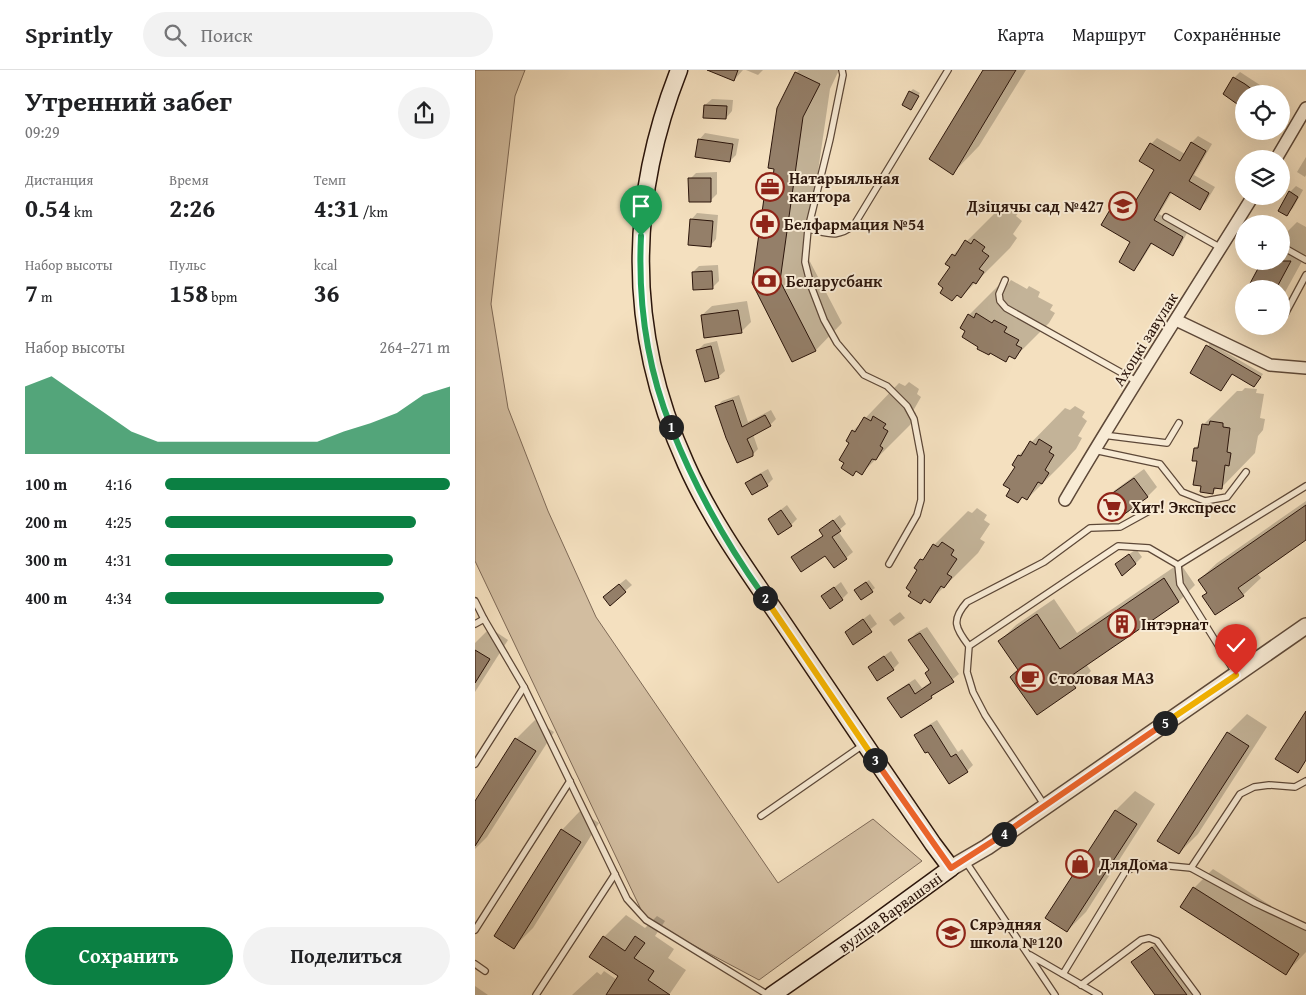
<!DOCTYPE html>
<html lang="ru">
<head>
<meta charset="utf-8">
<style>
  :root { --surface:#fff; --page:#f2f2f2; --text:#202124; --muted:#757577; --line:#e0e0e0; --accent:#0b8043 }
  body { margin:0; font-family:"Gentium Book Plus",serif; background:var(--page); color:var(--text); height:100vh; display:flex; flex-direction:column; font-size:19px; white-space:nowrap }
  * { box-sizing:border-box; margin:0 }
  p { font-size:16px; color:var(--muted) }
  .icon { flex:none; width:28px; height:28px; fill:none; stroke:currentColor; stroke-width:2; stroke-linecap:round; stroke-linejoin:round }
  .map { position:relative; flex:1; overflow:hidden }
  .side { display:flex; flex-direction:column; background:var(--surface); width:475px }
  .side>* { flex:none }
  .fabs { position:absolute; left:760px; top:15px; display:grid; gap:10px }
  .fabs a { display:grid; place-items:center; width:55px; height:55px; border-radius:50%; background:var(--surface); box-shadow:0 5px 20px #0002; font-size:25px }
  .pin { position:absolute; display:grid; place-items:center; width:42px; height:42px; color:#fff; margin:-51px -21px; border-radius:50% 50% 50% 0; rotate:-45deg; box-shadow:0 0 5px #0007 }
  .pin .icon { rotate:45deg }
  .km { position:absolute; width:25px; height:25px; margin:-12px; border-radius:50%; background:#222; color:#fff; font-size:14px; line-height:25px; text-align:center }
  .round { display:grid; place-items:center; flex:none; width:52px; height:52px; border-radius:26px; background:var(--page) }
  .summary { display:flex; align-items:center; justify-content:space-between; height:85px; padding:0 25px }
  h1 { font-size:28px; font-weight:600; line-height:38px }
  .metrics { display:grid; grid-template-columns:repeat(3,1fr); gap:8px; height:85px; padding:5px 25px }
  .metrics div { display:grid; align-content:center }
  .metrics b { font-size:25px; font-weight:600 }
  .metrics small { font-size:14px; font-weight:400 }
  .metrics p { font-size:14px }
  .chart { height:140px; padding:10px 25px }
  .chart p { display:flex; justify-content:space-between }
  .chart svg { width:100%; height:90px; margin-top:5px; fill:var(--accent); opacity:.7 }
  .primary-button { display:flex; gap:10px; margin-top:auto; padding:10px 25px }
  .primary-button a { flex:1; height:58px; border-radius:30px; background:var(--accent); color:#fff; font-size:20px; font-weight:600; line-height:58px; text-align:center }
  .primary-button a+a { background:var(--page); color:var(--text) }
  ul { padding:0 25px; list-style:none; font-size:16px }
  li { display:grid; grid-template-columns:80px 60px 1fr; align-items:center; height:38px }
  li i { height:12px; border-radius:6px; background:var(--accent) }
  header { display:flex; align-items:center; gap:30px; box-sizing:border-box; height:70px; padding:0 25px; background:var(--surface); border-bottom:1px solid var(--line) }
  header strong { font-size:24px }
  nav { display:flex; gap:28px; margin-inline-start:auto; font-size:18px }
  .search { width:350px; height:45px; background:var(--page); display:flex; align-items:center; gap:12px; box-sizing:border-box; padding:0 18px; border-radius:28px; color:var(--muted); font-size:19px }
  main { display:flex; flex:1; min-height:0 }
  .map>svg:first-child { display:block }
  .green { fill:#d2bda0; stroke:#7e6956 }
  .shadow { fill:#0003 }
  .building { fill:#947f69; stroke:#2b150b }
  .lines { fill:none; stroke-linecap:round; stroke-linejoin:round }
  .service-casing { stroke:#5d4838; stroke-width:8 }
  .minor-casing { stroke:#5d4838; stroke-width:14 }
  .tertiary-casing { stroke:#5d4838; stroke-width:18 }
  .secondary-casing { stroke:#2b150b; stroke-width:19 }
  .service { stroke:#f8ebd5; stroke-width:5.5 }
  .minor { stroke:#f8ebd5; stroke-width:11 }
  .tertiary { stroke:#f8ebd5; stroke-width:15 }
  .secondary { stroke:#f8ebd5; stroke-width:16 }
  .split-1-casing { stroke:#fff; stroke-width:10 }
  .split-2-casing { stroke:#fff; stroke-width:10 }
  .split-3-casing { stroke:#fff; stroke-width:10 }
  .split-4-casing { stroke:#fff; stroke-width:10 }
  .split-5-casing { stroke:#fff; stroke-width:10 }
  .split-6-casing { stroke:#fff; stroke-width:10 }
  .split-1 { stroke:#22a559; stroke-width:6 }
  .split-2 { stroke:#22a559; stroke-width:6 }
  .split-3 { stroke:#f5b400; stroke-width:6 }
  .split-4 { stroke:#f0652b; stroke-width:6 }
  .split-5 { stroke:#f0652b; stroke-width:6 }
  .split-6 { stroke:#f5b400; stroke-width:6 }
  .labels { text-anchor:middle; dominant-baseline:central; stroke-width:4; stroke-linejoin:round; paint-order:stroke }
  .poi-label { font-size:16px; font-weight:bold; fill:#2b150b; stroke:#f8ebd5; text-anchor:start }
  .street-label { font-size:16px; fill:#2b150b; stroke:#f8ebd5 }
</style>
</head>
<body>
<header>
<strong>Sprintly</strong>
<div class="search"><svg class="icon" aria-label="search" viewBox="0 0 24 24"><circle cx="10" cy="10" r="6"/><path d="M15 15l6 6"/></svg>Поиск</div>
<nav><a>Карта</a><a>Маршрут</a><a>Сохранённые</a></nav>
</header>
<main>
<section class="side">
<div class="summary"><div><h1>Утренний забег</h1><p>09:29</p></div><a class="round"><svg class="icon" aria-label="share" viewBox="0 0 24 24"><path d="M12 15V3M7 8l5-5 5 5M5 13v7h14v-7"/></svg></a></div>
<div class="metrics">
<div><p>Дистанция</p><b>0.54<small> km</small></b></div>
<div><p>Время</p><b>2:26</b></div>
<div><p>Темп</p><b>4:31<small> /km</small></b></div>
</div>
<div class="metrics">
<div><p>Набор высоты</p><b>7<small> m</small></b></div>
<div><p>Пульс</p><b>158<small> bpm</small></b></div>
<div><p>kcal</p><b>36</b></div>
</div>
<div class="chart"><p><span>Набор высоты</span>264–271 m</p>
<svg viewBox="0 0 160 44" preserveAspectRatio="none"><path d="M0 44V11L10 6L20 15L30 24L40 33L50 38L60 38L70 38L80 38L90 38L100 38L110 38L120 33L130 29L140 24L150 15L160 11V44z"/></svg>
</div>
<ul>
<li><b>100 m</b>4:16<i style="width:100%"></i></li>
<li><b>200 m</b>4:25<i style="width:88%"></i></li>
<li><b>300 m</b>4:31<i style="width:80%"></i></li>
<li><b>400 m</b>4:34<i style="width:77%"></i></li>
</ul>
<div class="primary-button"><a>Сохранить</a><a>Поделиться</a></div>
</section>
<div class="map">
<svg width="831" height="925" viewBox="0 0 831 925">
  <rect width="100%" height="100%" fill="#f4e0bf"/>
  <filter id="stains"><feTurbulence type="fractalNoise" baseFrequency=".004" numOctaves="4"/><feColorMatrix values="0 0 0 0 .2 0 0 0 0 .09 0 0 0 0 .02 0 0 0 .5 -.17"/></filter>
  <radialGradient id="worn" r=".72"><stop offset=".6" stop-color="#630" stop-opacity="0"/><stop offset="1" stop-color="#630" stop-opacity=".3"/></radialGradient>
  <polygon class="green" points="0,0 50,0 40,26 16,234 33,338 73,441 121,547 303,813 398,749 447,791 284,910 171,850 0,491"/>
  <g class="shadow">
    <polygon points="236,0 268,0 259,10"/>
    <polygon points="271,0 288,0 283,5"/>
    <polygon points="324,0 364,0 355,19 331,184 367,253 341,280 317,291 278,213 293,108 300,101 321,3"/>
    <polygon points="510,0 551,0 504,76 478,103"/>
    <polygon points="765,2 785,15 780,24 759,8"/>
    <polygon points="438,19 445,23 436,39 435,22"/>
    <polygon points="237,29 258,30 257,41 251,48 230,35"/>
    <polygon points="230,63 264,69 261,85 255,91 224,70"/>
    <polygon points="723,66 737,74 719,105 740,117 731,132 725,138 697,122 684,144 713,161 704,178 697,184 678,172 665,193 659,199 657,172 637,138 643,132 657,140 681,99 676,74 682,68 710,84 717,72"/>
    <polygon points="831,87 831,105 830,107 822,102"/>
    <polygon points="242,102 242,124 236,130 215,109 221,103"/>
    <polygon points="821,116 828,120 818,138 812,144 815,122"/>
    <polygon points="534,135 544,142 541,146 547,151 538,164 542,168 535,178 486,227 476,197 478,185 526,137 530,140"/>
    <polygon points="222,143 243,145 241,169 235,176 216,150"/>
    <polygon points="822,152 831,157 831,184 809,224 806,226 806,219 773,219 806,191 806,168"/>
    <polygon points="243,195 244,211 237,218 218,202 224,196"/>
    <polygon points="536,210 552,219 554,216 565,222 563,227 578,235 575,240 580,243 574,253 540,287 536,285 531,290 505,276 492,261 494,245 528,211 533,214"/>
    <polygon points="769,226 769,243 762,239"/>
    <polygon points="272,231 276,252 266,262 227,245 237,236"/>
    <polygon points="242,271 250,301 243,307 223,280 229,274"/>
    <polygon points="735,273 788,304 782,313 779,316 757,303 746,320 716,303"/>
    <polygon points="434,312 444,319 442,324 446,327 438,341 441,343 435,355 387,403 382,400 378,404 370,393 378,361 424,313 430,316"/>
    <polygon points="770,318 782,319 781,323 789,324 785,348 790,349 788,360 783,366 780,383 746,418 743,417 738,422 727,415 720,378 725,373 728,355 762,321 767,321"/>
    <polygon points="264,325 273,352 296,340 301,349 295,355 278,364 283,379 277,385 242,336 247,331"/>
    <polygon points="600,336 610,342 607,347 612,351 603,366 607,368 601,379 586,395 552,429 548,427 543,432 537,419 541,397 538,395 544,385 590,338 595,340"/>
    <polygon points="293,399 298,409 292,415 272,413 278,407"/>
    <polygon points="669,399 682,417 673,426 645,446 640,440 626,433 636,423"/>
    <polygon points="831,431 831,468 782,503 786,508 768,525 729,526 733,522 724,510 742,493"/>
    <polygon points="312,435 322,449 316,455 294,449"/>
    <polygon points="502,438 512,445 509,450 515,454 505,469 510,472 503,483 455,531 450,528 446,532 444,500 441,498 459,475 493,441 497,443"/>
    <polygon points="365,445 371,454 363,461 378,482 371,488 359,497 351,484 318,488 324,481 349,465 346,460"/>
    <polygon points="661,479 667,487 661,493 642,494"/>
    <polygon points="705,493 720,515 704,531 611,594 616,601 600,617 544,600 525,571 541,555 579,529 602,563"/>
    <polygon points="151,509 157,515 135,534 136,521"/>
    <polygon points="394,510 400,518 387,528 384,517"/>
    <polygon points="366,512 373,523 367,529 347,527"/>
    <polygon points="425,542 430,548 419,556 414,550"/>
    <polygon points="395,544 402,554 378,573 371,562"/>
    <polygon points="452,557 484,604 456,627 414,628 420,622 440,609 447,618 457,611 455,600 435,570 441,563"/>
    <polygon points="15,558 33,570 0,622 0,573"/>
    <polygon points="416,581 424,593 418,599 394,597"/>
    <polygon points="772,644 792,657 723,764 704,783 753,663"/>
    <polygon points="60,650 79,662 12,767 0,779 0,734 41,669"/>
    <polygon points="462,650 483,682 487,679 498,695 492,701 453,680 441,666 447,659"/>
    <polygon points="660,721 680,734 611,842 592,861 572,848 641,740"/>
    <polygon points="105,741 124,753 58,858 39,877 87,760"/>
    <polygon points="738,799 831,858 831,882 811,903 719,818"/>
    <polygon points="151,845 170,858 182,846 190,851 180,866 199,879 193,888 211,900 194,925 97,925 122,902 126,905 129,901 142,910 145,906 129,867"/>
    <polygon points="684,871 721,925 681,925 658,892"/>
    <polygon points="0,916 13,925 0,925"/>
  </g>
  <g class="building">
    <polygon points="232,0 263,0 259,11"/>
    <polygon points="508,0 541,0 478,105 454,89"/>
    <polygon points="320,2 345,14 328,47 305,211 341,281 317,292 277,213 292,107 298,107 299,99 293,98 302,38"/>
    <polygon points="758,7 770,14 783,24 769,24 769,35 763,32 762,34 748,24"/>
    <polygon points="434,21 444,26 436,40 427,35"/>
    <polygon points="229,35 252,36 251,49 228,48"/>
    <polygon points="223,69 258,74 255,92 220,87"/>
    <polygon points="716,72 731,81 714,111 734,123 725,140 695,122 679,150 708,167 698,186 676,173 659,201 644,192 655,172 626,155 636,138 651,147 679,100 664,91 675,73 705,91"/>
    <polygon points="213,108 236,108 236,132 214,132"/>
    <polygon points="814,121 823,127 812,146 803,141"/>
    <polygon points="215,149 238,151 236,177 213,175"/>
    <polygon points="499,169 510,177 507,181 514,186 504,199 509,202 501,214 498,212 486,228 482,225 477,231 465,223 468,218 463,214 475,197 470,194 477,184 480,186 490,170 496,174"/>
    <polygon points="787,191 816,191 801,219 772,219"/>
    <polygon points="237,201 238,219 218,220 217,202"/>
    <polygon points="263,240 267,263 229,268 226,245"/>
    <polygon points="501,243 517,253 519,250 532,257 529,262 544,270 541,275 547,278 540,289 534,286 531,292 515,283 514,285 502,279 503,277 487,267 490,261 485,258 493,244 499,248"/>
    <polygon points="731,275 786,307 779,317 757,304 746,321 715,303"/>
    <polygon points="236,276 244,308 230,312 221,280"/>
    <polygon points="258,330 267,357 290,345 296,356 272,369 278,382 278,386 262,393 251,368 240,336"/>
    <polygon points="398,346 411,354 408,358 413,361 405,376 408,378 401,390 397,389 387,405 381,401 378,406 366,398 369,393 364,390 374,373 371,371 377,360 380,362 389,347 396,351"/>
    <polygon points="735,351 748,353 748,357 755,358 752,382 756,383 754,396 750,395 747,419 739,418 738,424 725,422 726,416 718,415 722,391 717,391 719,378 723,378 727,354 734,355"/>
    <polygon points="564,369 577,377 574,382 579,385 570,400 574,403 567,414 563,412 552,430 547,427 543,433 531,426 535,419 528,415 540,397 537,395 543,385 546,386 555,371 561,375"/>
    <polygon points="286,404 293,416 277,425 270,413"/>
    <polygon points="659,408 673,427 644,448 640,442 634,446 625,432"/>
    <polygon points="831,435 831,470 763,518 769,526 740,545 727,526 732,523 723,510"/>
    <polygon points="306,440 317,456 303,465 293,449"/>
    <polygon points="358,450 366,461 357,467 372,489 359,498 350,486 326,502 316,487 348,466 344,460"/>
    <polygon points="467,472 479,480 476,485 482,489 472,504 477,507 469,518 466,516 455,533 449,529 446,534 433,526 436,522 431,518 442,500 439,498 445,489 448,490 458,474 463,477"/>
    <polygon points="654,484 661,494 647,506 640,494"/>
    <polygon points="689,508 704,532 593,608 601,618 562,645 535,607 543,600 523,571 562,544 585,579"/>
    <polygon points="391,512 398,522 386,530 379,520"/>
    <polygon points="144,514 151,522 135,536 128,527"/>
    <polygon points="359,517 368,530 355,539 346,526"/>
    <polygon points="388,549 397,562 378,575 370,562"/>
    <polygon points="445,563 479,612 456,626 457,628 426,648 412,628 434,614 440,624 456,613 450,603 454,600 433,570"/>
    <polygon points="0,580 15,589 0,613"/>
    <polygon points="409,586 419,600 402,611 393,597"/>
    <polygon points="831,641 831,690 823,703 800,689"/>
    <polygon points="456,655 476,687 481,684 493,702 474,714 453,682 450,683 439,665"/>
    <polygon points="752,662 774,676 704,784 682,771"/>
    <polygon points="40,668 61,681 0,776 0,731"/>
    <polygon points="640,740 662,754 592,862 570,848"/>
    <polygon points="86,759 106,772 39,879 19,866"/>
    <polygon points="718,817 824,884 811,905 705,837"/>
    <polygon points="128,866 150,881 160,866 170,873 159,888 179,901 173,910 195,925 131,925 143,906 114,887"/>
    <polygon points="677,877 712,925 680,925 656,892"/>
  </g>
  <g class="lines">
    <defs>
      <g id="service">
        <polyline points="367,0 368,5 355,69 333,159 330,192 336,216 349,250 362,273 389,305 412,316 432,336 439,349 446,386 446,430 442,445 414,494"/>
        <polyline points="691,147 746,178"/>
        <path d="M 333,159 C 353,163 362,169 379,155 L 473,0"/>
        <polyline points="806,176 831,190"/>
        <polyline points="530,210 524,224 525,231 531,238 663,312"/>
        <polyline points="809,246 831,205"/>
        <polyline points="628,365 692,373 704,353"/>
        <polyline points="619,380 685,394 707,422 730,431 752,427 771,402"/>
        <polyline points="703,495 705,514 761,604"/>
        <polyline points="0,531 9,549 49,617 152,829 171,850 293,925"/>
        <polyline points="0,554 9,549"/>
        <path d="M 494,576 C 480,558 476,550 492,532 L 569,492 L 615,458 L 645,457 L 674,441"/>
        <polyline points="0,694 49,617"/>
        <polyline points="570,736 510,645 498,622 492,602 494,576 643,476 674,478 703,495 831,416"/>
        <polyline points="286,746 388,675"/>
        <polyline points="491,792 580,925"/>
        <polyline points="716,798 765,724 779,717 794,715 820,717 831,711"/>
        <polyline points="0,860 95,711"/>
        <polyline points="555,885 624,925"/>
        <polyline points="0,894 10,901"/>
        <polyline points="588,904 650,802 663,795 675,794 716,798 780,833 831,857"/>
        <polyline points="606,915 666,870 674,868 682,871 722,925"/>
        <polyline points="61,925 140,804"/>
      </g>
      <g id="minor">
        <polyline points="801,89 831,38"/>
        <polyline points="701,250 795,295 831,298"/>
        <path d="M 590,430 C 650,327 715,228 778,126"/>
      </g>
      <polyline id="tertiary" points="476,798 512,777 831,556"/>
      <path id="secondary" d="M 204,0 C 152,132 152,264 211,394 C 238,455 278,508 315,563 C 362,633 410,704 458,774 L 476,798 L 395,857 L 297,925"/>
    </defs>
    <use href="#service" class="service-casing"/>
    <use href="#minor" class="minor-casing"/>
    <use href="#tertiary" class="tertiary-casing"/>
    <use href="#secondary" class="secondary-casing"/>
    <use href="#service" class="service"/>
    <use href="#minor" class="minor"/>
    <use href="#tertiary" class="tertiary"/>
    <use href="#secondary" class="secondary"/>
  </g>
  <g class="lines">
    <defs>
      <path id="split-1" d="M 166,166 C 163,230 172,297 196,357"/>
      <path id="split-2" d="M 196,357 C 220,418 252,475 290,528"/>
      <polyline id="split-3" points="290,528 400,690"/>
      <polyline id="split-4" points="400,690 476,798 529,764"/>
      <polyline id="split-5" points="529,764 690,653"/>
      <polyline id="split-6" points="690,653 761,605"/>
    </defs>
    <use href="#split-1" class="split-1-casing"/>
    <use href="#split-2" class="split-2-casing"/>
    <use href="#split-3" class="split-3-casing"/>
    <use href="#split-4" class="split-4-casing"/>
    <use href="#split-5" class="split-5-casing"/>
    <use href="#split-6" class="split-6-casing"/>
    <use href="#split-1" class="split-1"/>
    <use href="#split-2" class="split-2"/>
    <use href="#split-3" class="split-3"/>
    <use href="#split-4" class="split-4"/>
    <use href="#split-5" class="split-5"/>
    <use href="#split-6" class="split-6"/>
  </g>
  <defs>
    <symbol id="office-ring" viewBox="-11 -11 22 22"><circle r="9.5" fill="#f8ebd5" stroke="#8f2418" stroke-width="1.5"/><path d="M-6-3h4V-5.5h4V-3h4V5H-6ZM-1-4.5V-3h2v-1.5ZM-6 0V1H6V0Z" fill="#8f2418"/></symbol>
    <symbol id="school-ring" viewBox="-11 -11 22 22"><circle r="9.5" fill="#f8ebd5" stroke="#8f2418" stroke-width="1.5"/><path d="M0-5L7-2L0 1L-7-2ZM-4 1L0 2.5L4 1V4Q0 6-4 4Z" fill="#8f2418"/></symbol>
    <symbol id="pharmacy-ring" viewBox="-11 -11 22 22"><circle r="9.5" fill="#f8ebd5" stroke="#8f2418" stroke-width="1.5"/><path d="M-2-6h4v4h4v4h-4v4h-4v-4h-4v-4h4Z" fill="#8f2418"/></symbol>
    <symbol id="bank-ring" viewBox="-11 -11 22 22"><circle r="9.5" fill="#f8ebd5" stroke="#8f2418" stroke-width="1.5"/><path d="M-6-4H6V4H-6ZM0-2.3a2.3 2.3 0 1 0 0 4.6a2.3 2.3 0 1 0 0-4.6Z" fill="#8f2418"/></symbol>
    <symbol id="supermarket-ring" viewBox="-11 -11 22 22"><circle r="9.5" fill="#f8ebd5" stroke="#8f2418" stroke-width="1.5"/><path d="M-6-5.5h2.5l.6 2H6L4.5 2H-2.5L-4.4-4H-6ZM-1.5 3.2a1.3 1.3 0 1 0 .1 0ZM3 3.2a1.3 1.3 0 1 0 .1 0Z" fill="#8f2418"/></symbol>
    <symbol id="building-ring" viewBox="-11 -11 22 22"><circle r="9.5" fill="#f8ebd5" stroke="#8f2418" stroke-width="1.5"/><path d="M-4-6H4V6H1V3H-1V6H-4ZM-2.5-4.3h1.7v1.8h-1.7ZM.8-4.3h1.7v1.8H.8ZM-2.5-1h1.7V.8h-1.7ZM.8-1h1.7V.8H.8Z" fill="#8f2418"/></symbol>
    <symbol id="cafe-ring" viewBox="-11 -11 22 22"><circle r="9.5" fill="#f8ebd5" stroke="#8f2418" stroke-width="1.5"/><path d="M-5.5-4.5H6V0H3Q3 3.5 0 3.5H-2.5Q-5.5 3.5-5.5 0ZM3-3.2v2h1.7v-2ZM-6 4.5H4V6H-6Z" fill="#8f2418"/></symbol>
    <symbol id="shop-ring" viewBox="-11 -11 22 22"><circle r="9.5" fill="#f8ebd5" stroke="#8f2418" stroke-width="1.5"/><path d="M-5-2.5h2.3a2.7 3.5 0 0 1 5.4 0H5L5.5 6h-11ZM-1.5-2.5h3a1.5 2.3 0 0 0-3 0Z" fill="#8f2418"/></symbol>
  </defs>
  <g fill-rule="evenodd">
    <use href="#office-ring" x="279" y="101" width="32" height="32"/>
    <use href="#school-ring" x="632" y="120" width="32" height="32"/>
    <use href="#pharmacy-ring" x="274" y="138" width="32" height="32"/>
    <use href="#bank-ring" x="276" y="195" width="32" height="32"/>
    <use href="#supermarket-ring" x="621" y="421" width="32" height="32"/>
    <use href="#building-ring" x="631" y="538" width="32" height="32"/>
    <use href="#cafe-ring" x="539" y="592" width="32" height="32"/>
    <use href="#shop-ring" x="589" y="778" width="32" height="32"/>
    <use href="#school-ring" x="460" y="847" width="32" height="32"/>
  </g>
  <g class="labels">
    <g class="poi-label">
      <text x="314" y="108">Натарыяльная<tspan x="314" dy="18">кантора</tspan></text>
      <text x="629" y="136" text-anchor="end">Дзіцячы сад №427</text>
      <text x="309" y="154">Белфармация №54</text>
      <text x="311" y="211">Беларусбанк</text>
      <text x="656" y="437">Хит! Экспресс</text>
      <text x="666" y="554">Інтэрнат</text>
      <text x="574" y="608">Столовая МАЗ</text>
      <text x="624" y="794">ДляДома</text>
      <text x="495" y="854">Сярэдняя<tspan x="495" dy="18">школа №120</tspan></text>
    </g>
    <g class="street-label">
      <text transform="translate(670 269) rotate(-58)">Ахоцкі завулак</text>
      <text transform="translate(415 842) rotate(-36)">вуліца Варвашэні</text>
    </g>
  </g>
  <rect width="100%" height="100%" filter="url(#stains)"/>
  <rect width="100%" height="100%" fill="url(#worn)"/>
</svg>
<div class="fabs">
<a><svg class="icon" aria-label="locate" viewBox="0 0 24 24"><circle cx="12" cy="12" r="6"/><path d="M12 2v4M12 18v4M2 12h4M18 12h4"/></svg></a>
<a><svg class="icon" aria-label="layers" viewBox="0 0 24 24"><path d="M12 4l9 5-9 5-9-5zM3 14l9 5 9-5"/></svg></a>
<a>+</a>
<a>−</a>
</div>
<div class="pin" style="left:166px;top:166px;background:#1e9e55"><svg class="icon" aria-label="arrive" viewBox="0 0 24 24"><path d="M6 21V4h12l-3 4 3 4H6"/></svg></div>
<div class="pin" style="left:761px;top:605px;background:#d93025"><svg class="icon" aria-label="check" viewBox="0 0 24 24"><path d="M5 12l5 5 9-10"/></svg></div>
<b class="km" style="left:196px;top:357px">1</b>
<b class="km" style="left:290px;top:528px">2</b>
<b class="km" style="left:400px;top:690px">3</b>
<b class="km" style="left:529px;top:764px">4</b>
<b class="km" style="left:690px;top:653px">5</b>
</div>
</main>
</body>
</html>
